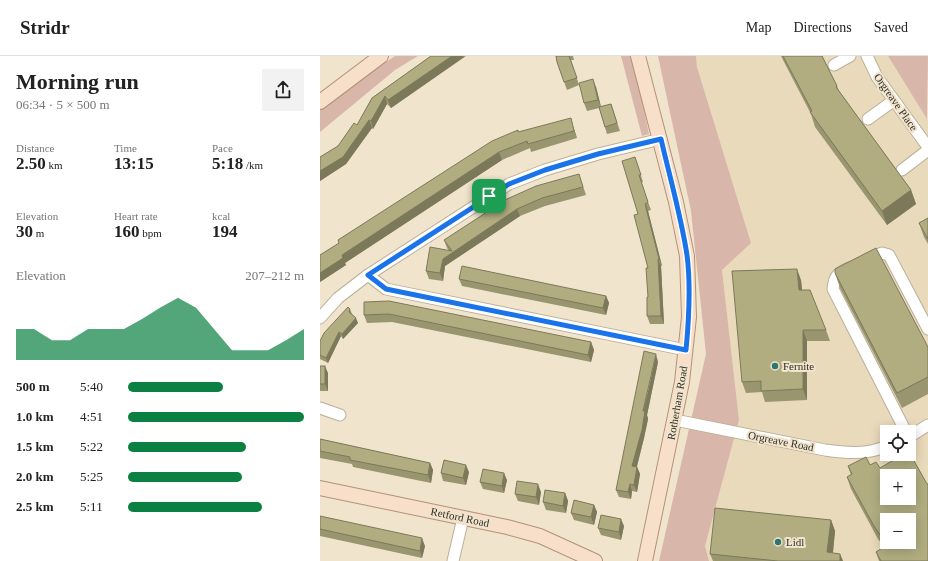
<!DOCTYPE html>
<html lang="en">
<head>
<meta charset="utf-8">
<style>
  :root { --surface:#fff; --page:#f2f2f2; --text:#222; --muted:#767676; --line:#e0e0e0; --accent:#0b8043 }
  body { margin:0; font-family:"Times New Roman",serif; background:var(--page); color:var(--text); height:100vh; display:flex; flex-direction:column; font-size:15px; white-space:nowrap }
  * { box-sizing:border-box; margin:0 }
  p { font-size:13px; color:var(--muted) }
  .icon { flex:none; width:22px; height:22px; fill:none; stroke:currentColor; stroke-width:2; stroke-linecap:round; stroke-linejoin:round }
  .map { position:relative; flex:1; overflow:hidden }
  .sheet { display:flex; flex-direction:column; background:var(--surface); width:320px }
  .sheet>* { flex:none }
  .fabs { position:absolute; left:560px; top:369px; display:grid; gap:8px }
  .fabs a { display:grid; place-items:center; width:36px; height:36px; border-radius:0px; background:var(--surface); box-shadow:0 2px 10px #0003; font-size:20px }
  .pin { position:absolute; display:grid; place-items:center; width:34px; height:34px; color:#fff; margin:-17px; border-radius:8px; box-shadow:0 2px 6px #0006 }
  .round { display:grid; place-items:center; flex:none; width:42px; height:42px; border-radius:0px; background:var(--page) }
  .overview { display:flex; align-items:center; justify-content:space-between; height:68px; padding:0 16px }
  h1 { font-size:22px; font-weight:600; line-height:30px }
  .stats { display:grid; grid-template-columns:repeat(3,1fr); gap:6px; height:68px; padding:4px 16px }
  .stats div { display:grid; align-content:center }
  .stats b { font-size:17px; font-weight:600 }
  .stats small { font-size:11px; font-weight:400 }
  .stats p { font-size:11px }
  .chart { height:112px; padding:8px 16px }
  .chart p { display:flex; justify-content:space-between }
  .chart svg { width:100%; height:72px; margin-top:4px; fill:var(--accent); opacity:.7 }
  ul { padding:0 16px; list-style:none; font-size:13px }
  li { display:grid; grid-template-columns:64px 48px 1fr; align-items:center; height:30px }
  li i { height:10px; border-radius:5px; background:var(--accent) }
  header { display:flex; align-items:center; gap:24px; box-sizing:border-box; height:56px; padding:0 20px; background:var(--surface); border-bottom:1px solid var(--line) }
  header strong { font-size:19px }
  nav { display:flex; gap:22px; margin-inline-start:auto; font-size:14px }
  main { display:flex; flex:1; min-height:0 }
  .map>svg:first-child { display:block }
  .built { fill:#eadabc; fill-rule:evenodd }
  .green { fill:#d9b6aa }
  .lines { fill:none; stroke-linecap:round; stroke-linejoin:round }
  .minor-casing { stroke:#bcb09a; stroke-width:13 }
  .major-casing { stroke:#b09278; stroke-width:16 }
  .minor { stroke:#fff; stroke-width:11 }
  .major { stroke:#f8dfc9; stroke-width:14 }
  .wall { fill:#98956f }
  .shaded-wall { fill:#7c795a }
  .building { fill:#b1ad81; stroke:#7c795a; fill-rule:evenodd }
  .route-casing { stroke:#fff; stroke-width:8 }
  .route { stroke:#1a73e8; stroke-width:5 }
  .poi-dot { fill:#2e7671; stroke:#f0e4cd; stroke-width:1.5 }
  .labels { text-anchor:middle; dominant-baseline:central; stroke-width:4; stroke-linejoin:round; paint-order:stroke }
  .street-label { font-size:11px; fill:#322d25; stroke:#f0e4cd }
  .poi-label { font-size:11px; fill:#322d25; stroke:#f0e4cd; text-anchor:start }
</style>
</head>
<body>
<header>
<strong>Stridr</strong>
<nav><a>Map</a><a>Directions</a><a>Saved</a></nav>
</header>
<main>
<section class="sheet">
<div class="overview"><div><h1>Morning run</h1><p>06:34 · 5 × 500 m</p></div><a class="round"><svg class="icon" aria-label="share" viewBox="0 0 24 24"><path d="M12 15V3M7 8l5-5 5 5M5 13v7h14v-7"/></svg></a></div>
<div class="stats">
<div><p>Distance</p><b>2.50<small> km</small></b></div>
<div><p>Time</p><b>13:15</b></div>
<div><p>Pace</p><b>5:18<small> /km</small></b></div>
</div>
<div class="stats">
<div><p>Elevation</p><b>30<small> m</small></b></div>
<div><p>Heart rate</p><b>160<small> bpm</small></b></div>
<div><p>kcal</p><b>194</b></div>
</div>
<div class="chart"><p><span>Elevation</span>207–212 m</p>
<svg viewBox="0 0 160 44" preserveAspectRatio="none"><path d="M0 44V25L10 25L20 32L30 32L40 25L50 25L60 25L70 19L80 12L90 6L100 12L110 25L120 38L130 38L140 38L150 32L160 25V44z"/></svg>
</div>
<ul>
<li><b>500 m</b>5:40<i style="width:54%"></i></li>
<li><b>1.0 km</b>4:51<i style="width:100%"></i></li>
<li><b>1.5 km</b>5:22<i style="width:67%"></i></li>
<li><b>2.0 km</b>5:25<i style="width:65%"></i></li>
<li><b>2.5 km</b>5:11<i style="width:76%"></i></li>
</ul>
</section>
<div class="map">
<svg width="608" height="505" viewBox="0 0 608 505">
  <rect width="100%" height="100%" fill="#f0e4cd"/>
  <path class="built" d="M 376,0 L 568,0 L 608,63 L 608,505 L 389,505 L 385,490 L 419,364 L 402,214 L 431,187 L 377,11 ZM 567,376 L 589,376 L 589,398 L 567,398 ZM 567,420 L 589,420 L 589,442 L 567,442 ZM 567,464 L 589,464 L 589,486 L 567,486 Z"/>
  <g class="green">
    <polygon points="75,0 98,0 75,14 0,76 0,54 44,21"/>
    <polygon points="301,0 313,0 329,78 322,80"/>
    <polygon points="338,0 376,0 377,11 431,187 402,214 419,364 385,490 389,505 339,505 386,298 371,155"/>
    <polygon points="568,0 608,0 607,63"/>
  </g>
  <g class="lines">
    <defs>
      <g id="minor">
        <polyline points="547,0 557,21 608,91"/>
        <polyline points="514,9 530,0"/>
        <polyline points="548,63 573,45"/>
        <polyline points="582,114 608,94"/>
        <polyline points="546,204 562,197 569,199 608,273"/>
        <path d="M 529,212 C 518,217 514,220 513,233 L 586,376"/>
        <polyline points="48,219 66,233 366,294"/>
        <polyline points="0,262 18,242 48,219 189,128 225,114 278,98 341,83"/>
        <polyline points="0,352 20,359"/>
        <path d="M 355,364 L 505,394 C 526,397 547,399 567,390"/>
        <polyline points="589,381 608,369"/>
        <polyline points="133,505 143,462"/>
      </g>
      <g id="major">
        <polyline points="318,0 356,146 367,200 369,261 362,326 325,505"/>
        <polyline points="0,46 61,0"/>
        <polyline points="0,432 187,471 220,480 275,505"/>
      </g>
    </defs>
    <use href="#minor" class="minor-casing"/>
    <use href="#major" class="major-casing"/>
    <use href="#minor" class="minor"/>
    <use href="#major" class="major"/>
  </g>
  <g class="wall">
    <polygon points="111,0 146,0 71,52 67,48 53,73 52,72 26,108 0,125 0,101 18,90 37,69 52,42"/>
    <polygon points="236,0 253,0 254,4 251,4 259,29 247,34 237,6"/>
    <polygon points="461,0 502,0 517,30 519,35 591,134 596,148 567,169 495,71 491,58 463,4"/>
    <polygon points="276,31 281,51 291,48 300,75 287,78 279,52 267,55 264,47"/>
    <polygon points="253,70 257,82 211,96 210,92 182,104 25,207 26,209 0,226 19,187 18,184 198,76"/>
    <polygon points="315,101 323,126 321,127 331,154 328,155 342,210 341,210 344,268 330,268 327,260 328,241 328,212 318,158"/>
    <polygon points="259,118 266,139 225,150 200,160 125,210 123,225 109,223 106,215 129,195 127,192 124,184"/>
    <polygon points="608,162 608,188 604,181 599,167"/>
    <polygon points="515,217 608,291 608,338 582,352 520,232"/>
    <polygon points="139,223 286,240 289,247 286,259 142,230"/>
    <polygon points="481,224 482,234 506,274 510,285 487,285 487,344 445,346 442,336 426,337 422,326"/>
    <polygon points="44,246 271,286 274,294 271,306 72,266 47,267 44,259"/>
    <polygon points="30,253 32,258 38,267 23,283 21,280 8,307 0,303 0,285"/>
    <polygon points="338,306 327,359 328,363 324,382 317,411 320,418 317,436 312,435 311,443 299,441 296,434"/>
    <polygon points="0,310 8,317 8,335 0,335"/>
    <polygon points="0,383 110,407 113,414 111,427 33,411 32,408 0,402"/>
    <polygon points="550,409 560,412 607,428 608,505 559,505 556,496 564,491 558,483 531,433 527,421 531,419 528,410"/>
    <polygon points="149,416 146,429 123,425 121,417"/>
    <polygon points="187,424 184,437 163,433 160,426"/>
    <polygon points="221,436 219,449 198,445 195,438"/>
    <polygon points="245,437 248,445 246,457 226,454 223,446"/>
    <polygon points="274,449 277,456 274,469 254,464 251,457"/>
    <polygon points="0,460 105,490 102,502 0,480"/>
    <polygon points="511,464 515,475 513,497 520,498 523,505 393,505 390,498"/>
    <polygon points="304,470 301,484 281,479 278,472"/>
  </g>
  <g class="shaded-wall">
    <polygon points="132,0 143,0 144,1 71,52 68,44"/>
    <polygon points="273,23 276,31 281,51 278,44"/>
    <polygon points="65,40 67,48 53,73 51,65"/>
    <polygon points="251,62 253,70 257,82 254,75"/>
    <polygon points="49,64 52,72 26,108 0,125 0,115"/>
    <polygon points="179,96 182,104 25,207 26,209 0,226 0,217 22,199"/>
    <polygon points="591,134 596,148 567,169 562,155"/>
    <polygon points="325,148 328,155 342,210 339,203"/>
    <polygon points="197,153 200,160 125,210 123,225 120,217 123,203"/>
    <polygon points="338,203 341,210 344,268 341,260"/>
    <polygon points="477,213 481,224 483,245 479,234"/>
    <polygon points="286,240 289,247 286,259 283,252"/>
    <polygon points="36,262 38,267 23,283 22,278"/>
    <polygon points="483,274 487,285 487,344 483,333"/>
    <polygon points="19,276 21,280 8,307 6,302"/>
    <polygon points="271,286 274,294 271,306 268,299"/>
    <polygon points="336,298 338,306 327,359 328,363 324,382 315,417 312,410"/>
    <polygon points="5,310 8,317 8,335 5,328"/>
    <polygon points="110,407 113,414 111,427 108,419"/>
    <polygon points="146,409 149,416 146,429 143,422"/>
    <polygon points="317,411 320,418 317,436 314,429"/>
    <polygon points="184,417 187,424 184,437 182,430"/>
    <polygon points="218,428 221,436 219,449 216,441"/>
    <polygon points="310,428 312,435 311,443 308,436"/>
    <polygon points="245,437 248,445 246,457 243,450"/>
    <polygon points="274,449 277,456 274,469 271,461"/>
    <polygon points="301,463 304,470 301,484 299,476"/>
    <polygon points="511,464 515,475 512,505 507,496"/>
    <polygon points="102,482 105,490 102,502 100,495"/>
    <polygon points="520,498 523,505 520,505"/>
  </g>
  <g class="building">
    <polygon points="111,0 132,0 68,44 65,40 51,65 49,64 23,101 0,115 0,101 18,90 34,67 37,69 52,42"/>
    <polygon points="236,0 249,0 257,22 244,26 237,6"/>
    <polygon points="463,0 502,0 517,30 516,31 591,134 562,155 490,56 492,55"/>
    <polygon points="273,23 278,44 264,47 259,27"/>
    <polygon points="291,48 297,67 285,71 279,51"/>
    <polygon points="251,62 254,75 208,88 207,85 179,96 22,199 23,202 0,217 0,199 19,187 18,184 172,85 198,74 198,76"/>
    <polygon points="315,101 321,119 319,119 328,146 325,148 339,203 338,203 341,260 327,260 327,241 328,241 326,212 328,212 314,159 318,158 302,105"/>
    <polygon points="259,118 263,131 222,142 197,153 123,203 120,217 106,215 110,191 132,195 124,184 187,143 216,130"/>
    <polygon points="608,162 608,183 599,167"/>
    <polygon points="556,192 608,291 608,321 577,337 515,217 515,213"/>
    <polygon points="142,210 286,240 283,252 139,223"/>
    <polygon points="477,213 479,234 490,234 506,274 483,274 483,333 441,335 441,325 422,326 412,215"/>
    <polygon points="69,245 271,286 268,299 69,258 44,259 44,246"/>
    <polygon points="28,251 30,253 29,256 36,262 22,278 19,276 6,302 0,299 0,285 4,277"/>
    <polygon points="324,295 336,298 323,355 325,355 322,374 312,410 317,411 314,429 310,428 308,436 296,434"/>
    <rect x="0" y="310" width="5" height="18"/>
    <polygon points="0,383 110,407 108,419 30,404 30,401 0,395"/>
    <path d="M 589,396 L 607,428 L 608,428 L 608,505 L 561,505 L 556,496 L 567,489 L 554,470 L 527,421 L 532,418 L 528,410 L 546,401 L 550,409 L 556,406 L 560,412 L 584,398 L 589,398 ZM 567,420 L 589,420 L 589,442 L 567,442 ZM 567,464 L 589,464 L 589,486 L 567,486 Z"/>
    <polygon points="124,404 146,409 143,422 121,417"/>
    <polygon points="163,413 184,417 182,430 160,426"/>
    <polygon points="197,425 218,428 216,441 195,438"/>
    <polygon points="225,434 245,437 243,450 223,446"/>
    <polygon points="254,444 274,449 271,461 251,457"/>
    <polygon points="395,452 511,464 507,496 520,498 520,505 458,505 390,498"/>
    <polygon points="281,459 301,463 299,476 278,472"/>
    <polygon points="0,460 102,482 100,495 0,473"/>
  </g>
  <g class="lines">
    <defs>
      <path id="route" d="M 341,83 C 350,122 361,160 367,199 C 371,230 369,263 366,294 L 66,233 L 48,219 L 189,128 L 225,114 L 278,98 Z"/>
    </defs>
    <use href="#route" class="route-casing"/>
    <use href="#route" class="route"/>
  </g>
  <g class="poi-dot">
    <circle cx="455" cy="310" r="4"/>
    <circle cx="458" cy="486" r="4"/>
  </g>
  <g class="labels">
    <g class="street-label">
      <text transform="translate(576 46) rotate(55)">Orgreave Place</text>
      <text transform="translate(357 347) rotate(-80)">Rotherham Road</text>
      <text transform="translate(461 385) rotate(11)">Orgreave Road</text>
      <text transform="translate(140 461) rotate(12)">Retford Road</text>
    </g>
    <g class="poi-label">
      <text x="463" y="310">Fernite</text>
      <text x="466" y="486">Lidl</text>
    </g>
  </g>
</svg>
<div class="fabs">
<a><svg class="icon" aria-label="locate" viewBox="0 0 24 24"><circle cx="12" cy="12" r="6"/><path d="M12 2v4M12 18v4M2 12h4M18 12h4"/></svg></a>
<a>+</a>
<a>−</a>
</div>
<div class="pin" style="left:169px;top:140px;background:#1e9e55"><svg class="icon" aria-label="arrive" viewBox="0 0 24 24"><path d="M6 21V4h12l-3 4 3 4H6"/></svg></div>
</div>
</main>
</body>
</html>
